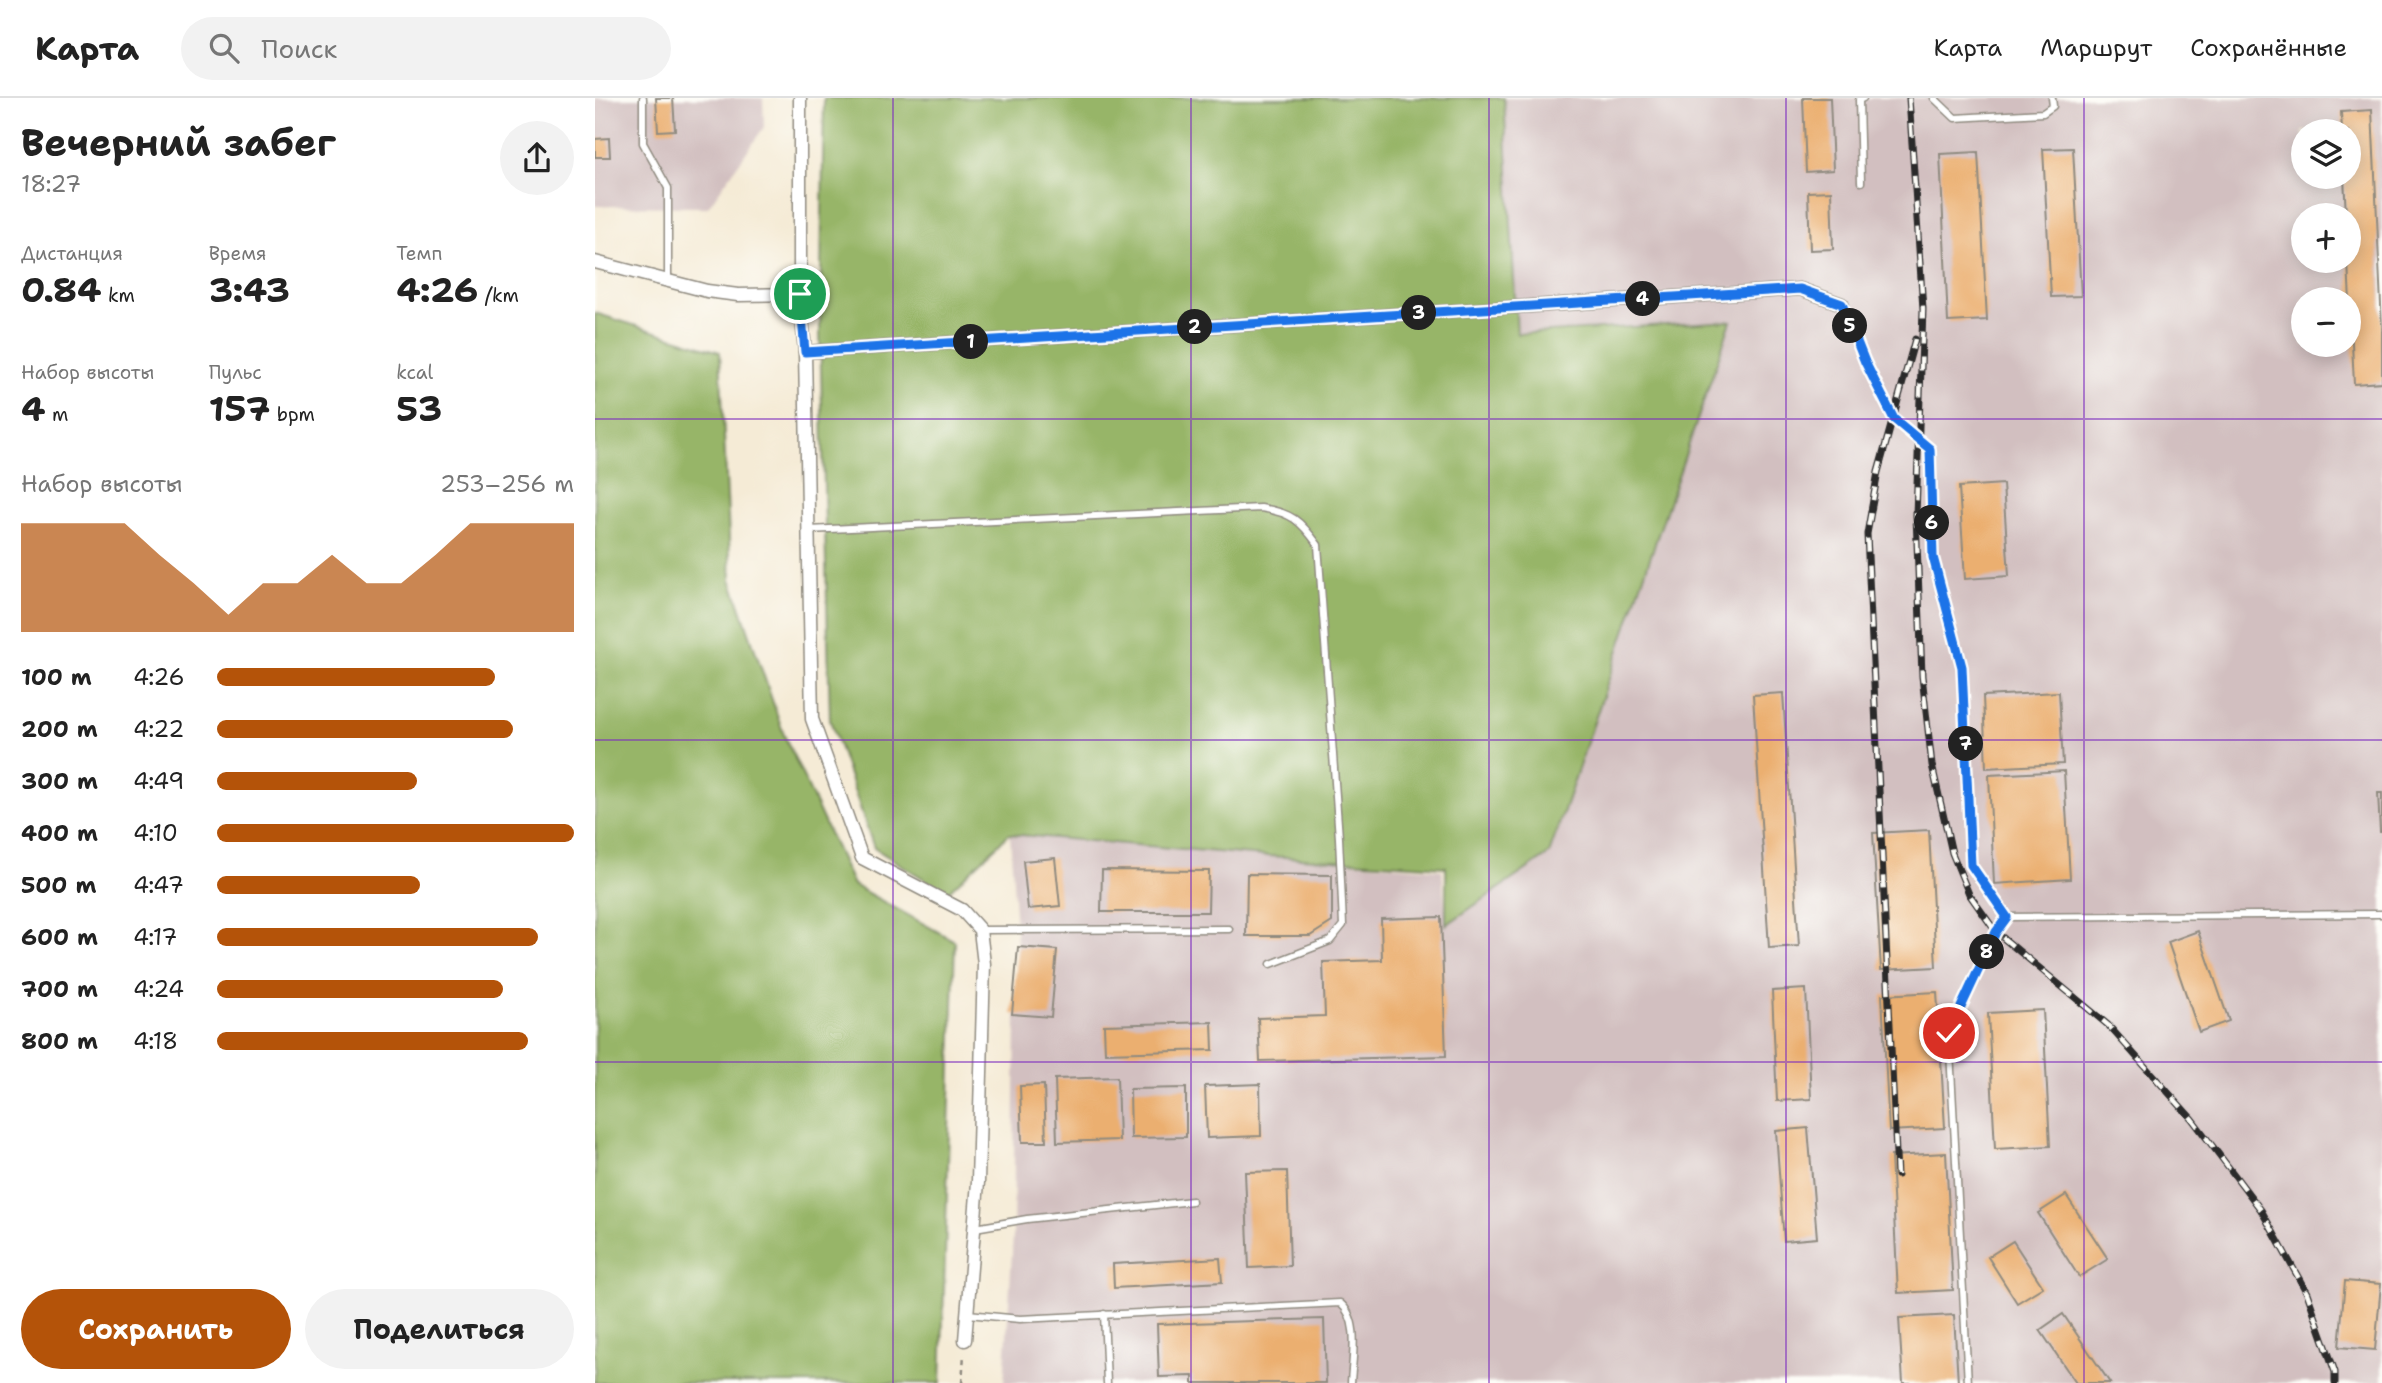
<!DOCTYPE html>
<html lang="ru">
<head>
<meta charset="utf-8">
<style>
  :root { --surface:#fff; --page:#f2f2f2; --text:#222; --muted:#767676; --line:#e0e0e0; --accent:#b45309 }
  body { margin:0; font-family:"Shantell Sans",sans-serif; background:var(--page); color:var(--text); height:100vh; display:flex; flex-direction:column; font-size:26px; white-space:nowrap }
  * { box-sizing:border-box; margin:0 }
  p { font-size:23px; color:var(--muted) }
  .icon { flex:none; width:38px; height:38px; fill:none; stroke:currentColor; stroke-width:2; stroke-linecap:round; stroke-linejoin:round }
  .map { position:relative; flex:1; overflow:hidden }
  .details { display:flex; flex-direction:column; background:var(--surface); width:595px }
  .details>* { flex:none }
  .fabs { position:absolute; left:1696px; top:21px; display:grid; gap:14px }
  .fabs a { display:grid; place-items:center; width:70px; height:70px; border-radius:50%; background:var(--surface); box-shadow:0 4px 18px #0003; font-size:35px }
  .pin { position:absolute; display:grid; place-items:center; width:60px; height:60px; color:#fff; margin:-30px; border:4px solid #fff; border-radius:50%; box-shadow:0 2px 7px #0007 }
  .km { position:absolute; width:35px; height:35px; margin:-18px; border-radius:50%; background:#222; color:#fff; font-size:19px; line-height:35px; text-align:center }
  .round { display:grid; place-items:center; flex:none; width:74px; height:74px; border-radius:37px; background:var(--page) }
  .summary { display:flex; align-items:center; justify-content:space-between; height:119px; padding:0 21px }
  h1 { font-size:38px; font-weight:700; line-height:52px }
  .figures { display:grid; grid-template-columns:repeat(3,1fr); gap:10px; height:119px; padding:7px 21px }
  .figures div { display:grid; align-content:center }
  .figures b { font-size:35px; font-weight:700 }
  .figures small { font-size:19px; font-weight:400 }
  .figures p { font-size:19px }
  .chart { height:196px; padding:14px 21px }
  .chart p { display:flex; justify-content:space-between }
  .chart svg { width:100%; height:126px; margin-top:7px; fill:var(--accent); opacity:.7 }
  .button { display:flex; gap:14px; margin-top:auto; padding:14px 21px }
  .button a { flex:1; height:80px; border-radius:42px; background:var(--accent); color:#fff; font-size:28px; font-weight:700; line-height:80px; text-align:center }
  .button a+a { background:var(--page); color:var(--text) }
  ul { padding:0 21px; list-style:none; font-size:23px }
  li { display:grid; grid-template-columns:112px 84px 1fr; align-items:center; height:52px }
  li i { height:18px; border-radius:9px; background:var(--accent) }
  header { display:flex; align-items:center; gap:42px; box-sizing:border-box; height:98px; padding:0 35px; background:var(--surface); border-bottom:2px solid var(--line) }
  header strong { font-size:33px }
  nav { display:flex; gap:38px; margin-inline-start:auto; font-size:24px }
  .search { width:490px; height:63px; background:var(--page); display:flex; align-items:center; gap:18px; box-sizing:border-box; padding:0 24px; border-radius:38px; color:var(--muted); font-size:26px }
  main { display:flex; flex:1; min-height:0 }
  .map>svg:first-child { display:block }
  .industrial { fill:#d2bfc0; fill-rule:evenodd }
  .forest { fill:#97b567; stroke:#617049; stroke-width:2 }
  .building { fill:#ebaf6f }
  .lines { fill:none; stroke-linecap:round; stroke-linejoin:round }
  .service-casing { stroke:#908b80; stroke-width:9 }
  .minor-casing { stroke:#908b80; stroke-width:15 }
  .path { stroke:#908b80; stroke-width:2.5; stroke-dasharray:5 5; stroke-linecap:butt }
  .service { stroke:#fff; stroke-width:6 }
  .minor { stroke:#fff; stroke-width:12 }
  .rail-casing { stroke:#2b2b2b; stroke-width:7 }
  .rail { stroke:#fdfcf7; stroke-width:4.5; stroke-dasharray:13; stroke-linecap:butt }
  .route-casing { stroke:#fff; stroke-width:14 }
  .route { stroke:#1a73e8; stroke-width:9 }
  .grid { fill:none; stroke:#7b2cbf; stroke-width:2; stroke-opacity:0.55 }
</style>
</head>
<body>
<header>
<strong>Карта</strong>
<div class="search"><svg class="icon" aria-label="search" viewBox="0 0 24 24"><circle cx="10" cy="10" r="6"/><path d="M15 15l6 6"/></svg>Поиск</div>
<nav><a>Карта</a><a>Маршрут</a><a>Сохранённые</a></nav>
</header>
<main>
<section class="details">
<div class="summary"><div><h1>Вечерний забег</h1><p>18:27</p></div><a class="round"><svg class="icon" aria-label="share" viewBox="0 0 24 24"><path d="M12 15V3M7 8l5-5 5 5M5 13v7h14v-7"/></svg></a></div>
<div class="figures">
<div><p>Дистанция</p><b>0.84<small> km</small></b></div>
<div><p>Время</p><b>3:43</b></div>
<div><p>Темп</p><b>4:26<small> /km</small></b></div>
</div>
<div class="figures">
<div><p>Набор высоты</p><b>4<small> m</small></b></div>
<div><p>Пульс</p><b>157<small> bpm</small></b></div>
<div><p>kcal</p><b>53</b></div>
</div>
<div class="chart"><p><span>Набор высоты</span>253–256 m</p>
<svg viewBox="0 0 160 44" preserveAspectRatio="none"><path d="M0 44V6L10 6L20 6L30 6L40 17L50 27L60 38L70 27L80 27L90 17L100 27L110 27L120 17L130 6L140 6L150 6L160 6V44z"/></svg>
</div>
<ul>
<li><b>100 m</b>4:26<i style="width:78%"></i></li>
<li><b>200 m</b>4:22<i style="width:83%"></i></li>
<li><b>300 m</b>4:49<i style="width:56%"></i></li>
<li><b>400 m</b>4:10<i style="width:100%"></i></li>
<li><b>500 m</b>4:47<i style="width:57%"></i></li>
<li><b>600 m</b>4:17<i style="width:90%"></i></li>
<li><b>700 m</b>4:24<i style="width:80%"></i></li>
<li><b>800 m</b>4:18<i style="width:87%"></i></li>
</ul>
<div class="button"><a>Сохранить</a><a>Поделиться</a></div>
</section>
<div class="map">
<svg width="1787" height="1285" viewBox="0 0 1787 1285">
  <rect width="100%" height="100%" fill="#fdfcf7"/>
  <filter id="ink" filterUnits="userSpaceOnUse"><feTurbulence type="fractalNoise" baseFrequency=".0143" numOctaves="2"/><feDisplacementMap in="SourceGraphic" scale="14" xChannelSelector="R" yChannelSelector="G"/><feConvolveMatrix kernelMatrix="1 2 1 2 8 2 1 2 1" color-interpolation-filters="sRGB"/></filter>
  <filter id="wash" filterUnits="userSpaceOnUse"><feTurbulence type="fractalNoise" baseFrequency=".00686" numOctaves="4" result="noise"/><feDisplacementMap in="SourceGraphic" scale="28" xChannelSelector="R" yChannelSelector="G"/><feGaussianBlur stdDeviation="1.57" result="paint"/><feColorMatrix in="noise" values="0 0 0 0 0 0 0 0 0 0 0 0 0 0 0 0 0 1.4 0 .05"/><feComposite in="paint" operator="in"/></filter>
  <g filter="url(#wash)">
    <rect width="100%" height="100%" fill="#f5ebd6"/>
    <g class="industrial">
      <polygon points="0,0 168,0 169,29 113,109 0,108"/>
      <path d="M 909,0 L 1787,0 L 1787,1285 L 409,1285 L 418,1139 L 422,847 L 415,735 L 847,772 L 851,826 L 1136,223 L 922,236 ZM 1708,33 L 1754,33 L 1754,79 L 1708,79 ZM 1708,117 L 1754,117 L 1754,163 L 1708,163 ZM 1708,201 L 1754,201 L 1754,247 L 1708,247 Z"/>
    </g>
    <g class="forest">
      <polygon points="229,0 909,0 922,236 1136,223 954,756 851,827 851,769 657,757 414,736 352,795 279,750 235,622 225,234"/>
      <polygon points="0,215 125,254 136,481 189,637 258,787 360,843 346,1285 0,1285"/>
    </g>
    <g id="blocks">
      <g class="building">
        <polygon points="61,0 78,0 80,32 63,33"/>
        <polygon points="1208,0 1235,0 1238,72 1211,74"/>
        <polygon points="1777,12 1787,229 1787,284 1759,286 1753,163 1754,117 1751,117 1749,79 1754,79 1754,33 1747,33 1746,14"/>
        <polygon points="14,40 15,59 0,59 0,41"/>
        <polygon points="1478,50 1486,198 1456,199 1448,51"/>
        <polygon points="1383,54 1392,222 1353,224 1345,56"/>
        <polygon points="1236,93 1238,151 1215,152 1213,94"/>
        <polygon points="1408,386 1414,478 1370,481 1364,389"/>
        <polygon points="1464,594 1468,666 1391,670 1388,598"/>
        <polygon points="1188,595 1204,848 1174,850 1158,597"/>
        <polygon points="1469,673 1475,781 1399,786 1394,677"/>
        <polygon points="1783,695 1787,695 1787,734 1785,734"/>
        <polygon points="1334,732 1341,869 1286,872 1278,735"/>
        <polygon points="460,760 465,808 433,811 428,763"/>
        <polygon points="507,772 614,773 613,814 506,814"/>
        <polygon points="652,776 737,777 737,824 715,838 651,838"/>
        <polygon points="846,819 851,958 665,963 663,920 730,918 728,864 787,862 786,821"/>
        <polygon points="1603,833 1634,923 1604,934 1573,844"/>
        <polygon points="423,849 462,852 456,919 417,916"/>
        <polygon points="1211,891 1216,1001 1182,1003 1177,893"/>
        <polygon points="1342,894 1350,1030 1294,1033 1287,897"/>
        <polygon points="1448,912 1455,1048 1400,1051 1393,915"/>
        <polygon points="617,924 618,952 510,955 509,927"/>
        <polygon points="522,979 524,1042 462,1044 460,981"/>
        <polygon points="665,986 666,1038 612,1040 610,988"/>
        <polygon points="449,987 451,1044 427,1044 425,988"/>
        <polygon points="591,990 591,1039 536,1040 535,991"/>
        <polygon points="1213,1030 1222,1140 1189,1143 1181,1033"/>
        <polygon points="1351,1055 1358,1192 1303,1195 1296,1058"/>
        <polygon points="692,1073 695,1168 654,1170 650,1074"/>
        <polygon points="1471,1097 1513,1161 1484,1179 1443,1115"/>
        <polygon points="1418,1143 1448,1189 1422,1205 1393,1159"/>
        <polygon points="625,1160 627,1184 519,1190 518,1166"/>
        <polygon points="1750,1183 1786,1186 1780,1252 1744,1249"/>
        <polygon points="1468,1216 1515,1285 1481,1285 1445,1232"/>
        <polygon points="1359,1217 1363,1285 1308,1285 1304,1220"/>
        <polygon points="729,1221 731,1285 598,1285 598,1278 564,1279 562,1226"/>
      </g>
    </g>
  </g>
  <g filter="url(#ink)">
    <use href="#blocks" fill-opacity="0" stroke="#908b80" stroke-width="2"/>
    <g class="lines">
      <defs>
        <g id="service">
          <polyline points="48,0 48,45 73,90 73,182"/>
          <polyline points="1339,0 1360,20 1448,15 1458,8 1457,0"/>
          <polyline points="1266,84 1264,2 1268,0"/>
          <polyline points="1247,206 1270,264 1299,321 1335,351 1338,459 1367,569 1376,767 1412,819 1787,816"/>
          <path d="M 214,432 L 666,410 C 697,415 705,422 723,447 L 744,740 L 748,827 L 735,843 L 676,866"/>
          <polyline points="385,832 634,831"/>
          <polyline points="380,1130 432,1121 597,1103"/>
          <path d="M 373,1216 L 425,1221 L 745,1205 C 766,1222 757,1260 756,1285"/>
          <polyline points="509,1216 512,1285"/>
          <polyline points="1373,1285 1354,935 1401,834 1412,819"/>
        </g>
        <g id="minor">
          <polyline points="205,0 205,196 210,254 217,621 267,760 367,812 385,832 389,866 383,1084 370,1242"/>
          <polyline points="0,164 112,193 143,197 205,196"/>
          <polyline points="210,254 1205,191 1247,206"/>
        </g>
      </defs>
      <use href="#service" class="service-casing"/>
      <use href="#minor" class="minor-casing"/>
      <polyline class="path" points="367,1285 369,1256"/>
      <use href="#service" class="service"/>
      <use href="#minor" class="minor"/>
      <defs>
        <g id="rail">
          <polyline points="1314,0 1328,211 1321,417 1327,578 1337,667 1357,755 1374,796 1401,834 1513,927 1597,1021 1666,1112 1712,1195 1740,1274 1740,1285"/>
          <polyline points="1302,1077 1272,436 1283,374 1320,241"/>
        </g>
      </defs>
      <use href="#rail" class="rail-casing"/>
      <use href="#rail" class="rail"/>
    </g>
  </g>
  <g class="lines" filter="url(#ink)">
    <defs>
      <polyline id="route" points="205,196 210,254 1205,191 1247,206 1270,264 1299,321 1335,351 1338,459 1367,569 1376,767 1412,819 1401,834 1354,935"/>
    </defs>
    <use href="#route" class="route-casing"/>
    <use href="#route" class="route"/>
  </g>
  <path class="grid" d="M 298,0 L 298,1285M 596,0 L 596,1285M 894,0 L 894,1285M 1191,0 L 1191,1285M 1489,0 L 1489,1285M 0,321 L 1787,321M 0,642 L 1787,642M 0,964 L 1787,964"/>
</svg>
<div class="fabs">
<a><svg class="icon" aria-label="layers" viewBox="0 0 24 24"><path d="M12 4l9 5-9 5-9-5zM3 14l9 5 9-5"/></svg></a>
<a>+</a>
<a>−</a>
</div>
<div class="pin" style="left:205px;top:196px;background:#1e9e55"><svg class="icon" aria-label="arrive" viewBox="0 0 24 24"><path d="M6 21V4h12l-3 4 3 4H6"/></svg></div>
<div class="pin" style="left:1354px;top:935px;background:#d93025"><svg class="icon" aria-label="check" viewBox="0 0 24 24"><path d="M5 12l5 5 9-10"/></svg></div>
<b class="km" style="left:376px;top:244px">1</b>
<b class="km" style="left:600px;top:229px">2</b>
<b class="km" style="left:824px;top:215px">3</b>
<b class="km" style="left:1048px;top:201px">4</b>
<b class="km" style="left:1255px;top:228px">5</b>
<b class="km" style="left:1337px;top:425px">6</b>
<b class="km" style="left:1371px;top:646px">7</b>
<b class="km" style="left:1392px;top:854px">8</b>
</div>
</main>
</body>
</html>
